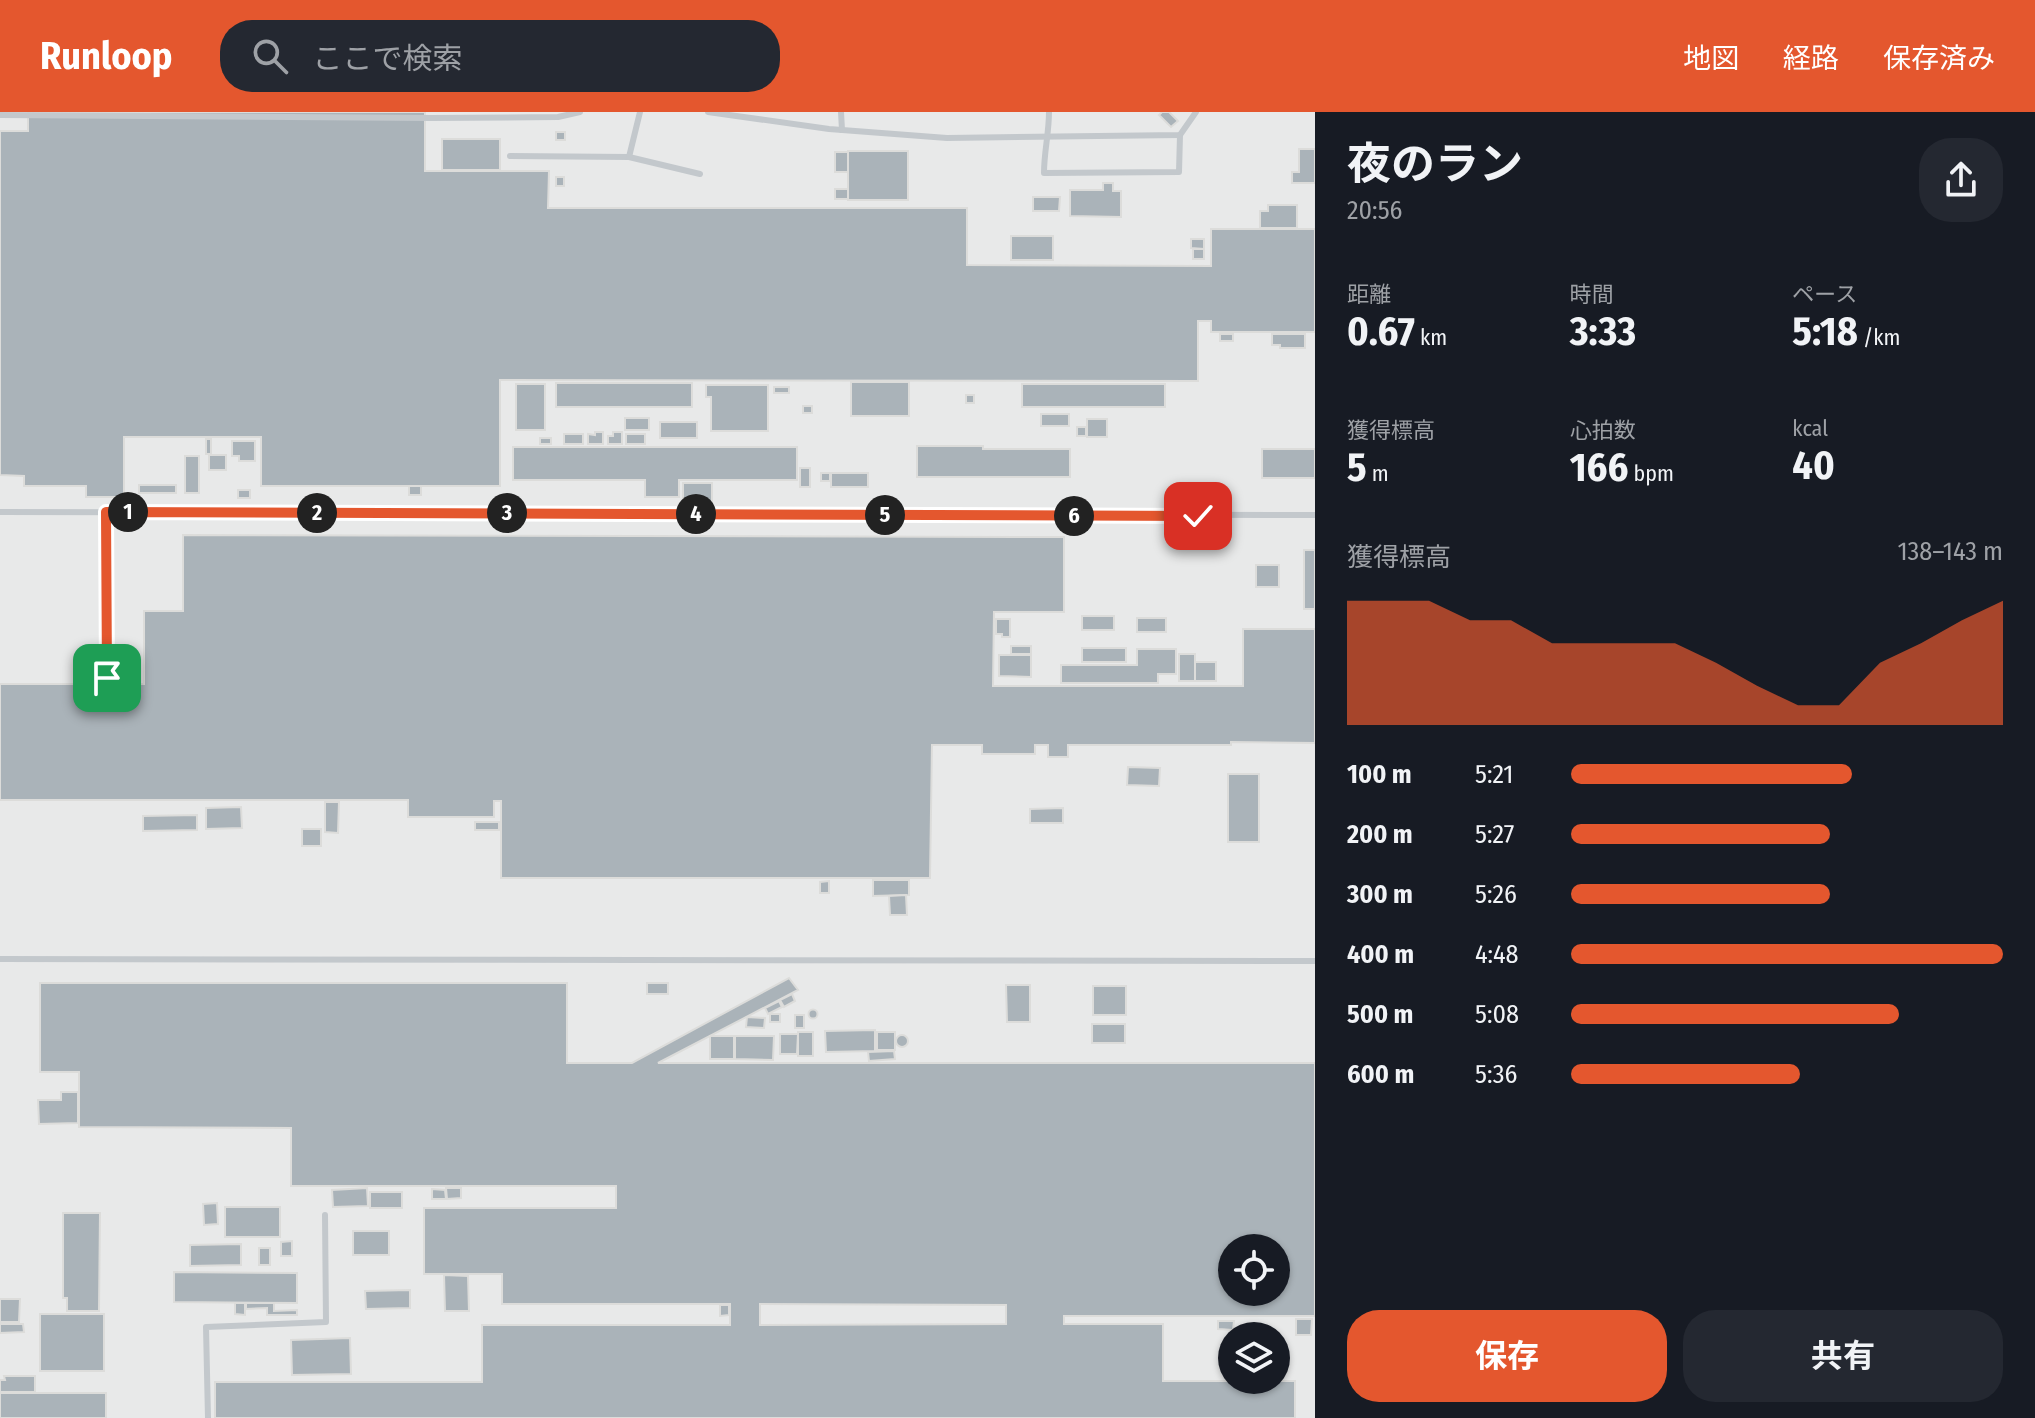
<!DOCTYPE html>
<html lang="ja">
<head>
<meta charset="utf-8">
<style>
  :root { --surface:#171b24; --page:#242831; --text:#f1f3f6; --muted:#9ea1a6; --accent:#e4572e }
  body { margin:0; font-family:"Fira Sans Condensed","Noto Sans JP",sans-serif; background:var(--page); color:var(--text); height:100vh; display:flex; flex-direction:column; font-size:30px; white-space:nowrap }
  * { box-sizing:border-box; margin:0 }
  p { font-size:26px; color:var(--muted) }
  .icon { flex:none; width:44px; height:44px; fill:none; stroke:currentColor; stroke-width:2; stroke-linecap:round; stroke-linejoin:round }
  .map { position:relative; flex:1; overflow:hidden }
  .side { display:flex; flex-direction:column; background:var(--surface); width:720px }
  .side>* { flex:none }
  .controls { position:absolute; left:1218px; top:1122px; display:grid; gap:16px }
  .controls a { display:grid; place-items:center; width:72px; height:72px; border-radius:50%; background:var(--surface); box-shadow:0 2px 6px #0004; font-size:40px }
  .pin { position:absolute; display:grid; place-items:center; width:68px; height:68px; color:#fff; margin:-34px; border-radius:16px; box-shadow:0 4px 12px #0006 }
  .km { position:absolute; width:40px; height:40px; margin:-20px; border-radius:50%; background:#222; color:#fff; font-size:22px; line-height:40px; text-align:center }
  .round { display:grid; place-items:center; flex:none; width:84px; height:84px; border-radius:32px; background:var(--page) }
  .summary { display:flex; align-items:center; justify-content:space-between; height:136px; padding:0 32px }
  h1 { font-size:44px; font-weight:700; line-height:60px }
  .figures { display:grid; grid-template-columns:repeat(3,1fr); gap:12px; height:136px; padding:8px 32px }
  .figures div { display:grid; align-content:center }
  .figures b { font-size:40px; font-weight:700 }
  .figures small { font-size:22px; font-weight:400 }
  .figures p { font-size:22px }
  .chart { height:224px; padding:16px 32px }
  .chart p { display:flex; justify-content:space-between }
  .chart svg { width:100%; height:144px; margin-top:8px; fill:var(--accent); opacity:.7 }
  .primary-button { display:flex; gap:16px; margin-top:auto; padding:16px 32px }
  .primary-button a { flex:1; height:92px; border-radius:32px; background:var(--accent); color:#fff; font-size:32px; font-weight:700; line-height:92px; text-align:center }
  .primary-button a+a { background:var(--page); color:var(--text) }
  ul { padding:0 32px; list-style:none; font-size:26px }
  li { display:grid; grid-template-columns:128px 96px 1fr; align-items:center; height:60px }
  li i { height:20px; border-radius:10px; background:var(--accent) }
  header { display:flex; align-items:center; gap:48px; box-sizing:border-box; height:112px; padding:0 40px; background:var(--accent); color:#fff }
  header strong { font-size:38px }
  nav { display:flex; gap:44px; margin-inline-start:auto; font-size:28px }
  .search { width:560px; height:72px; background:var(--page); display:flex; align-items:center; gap:20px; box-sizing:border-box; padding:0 28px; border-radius:32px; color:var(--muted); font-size:30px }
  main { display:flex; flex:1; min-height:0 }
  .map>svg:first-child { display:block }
  .built { fill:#e8e9e9; fill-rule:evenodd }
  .building { fill:#aab3b9; stroke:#dcdcda; stroke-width:2; fill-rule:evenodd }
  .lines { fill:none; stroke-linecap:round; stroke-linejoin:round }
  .service { stroke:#c3c8cc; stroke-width:6 }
  .route-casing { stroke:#fff; stroke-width:16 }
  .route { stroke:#e4572e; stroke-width:10 }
</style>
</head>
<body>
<header>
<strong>Runloop</strong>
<div class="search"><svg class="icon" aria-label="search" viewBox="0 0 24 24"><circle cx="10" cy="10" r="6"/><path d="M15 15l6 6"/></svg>ここで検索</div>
<nav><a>地図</a><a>経路</a><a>保存済み</a></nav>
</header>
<main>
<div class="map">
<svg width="1315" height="1306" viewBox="0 0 1315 1306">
  <rect width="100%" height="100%" fill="#fafaf8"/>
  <path class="built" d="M 0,0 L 1315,0 L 1315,1306 L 0,1306 ZM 1232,1136 L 1276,1136 L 1276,1180 L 1232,1180 ZM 1232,1224 L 1276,1224 L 1276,1268 L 1232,1268 Z"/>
  <g class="building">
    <polygon points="28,0 425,0 425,59 549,59 548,96 967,96 967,153 1211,154 1211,117 1315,117 1315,220 1211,220 1211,209 1198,209 1198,269 500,268 500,374 261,374 261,325 124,325 124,385 86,385 86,374 24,374 24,364 0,363 0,19 28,19"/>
    <polygon points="1162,0 1169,0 1178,9 1171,15 1159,3"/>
    <rect x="556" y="20" width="9" height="8"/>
    <rect x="442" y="27" width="58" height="31"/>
    <polygon points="1299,37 1315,37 1315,71 1292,71 1292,60 1299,60"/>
    <rect x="848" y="39" width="60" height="49"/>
    <rect x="835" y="40" width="13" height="20"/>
    <rect x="556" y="65" width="8" height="9"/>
    <polygon points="1103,71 1113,71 1113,79 1121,79 1121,105 1070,104 1070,78 1103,78"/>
    <rect x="835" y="77" width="13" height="10"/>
    <polygon points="1033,85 1060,85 1059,99 1033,99"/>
    <polygon points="1268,93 1297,93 1297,116 1260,116 1260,99 1268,99"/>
    <rect x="1011" y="124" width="42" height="24"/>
    <polygon points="1191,127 1204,127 1204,137 1191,136"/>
    <rect x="1193" y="137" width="11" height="10"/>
    <rect x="1220" y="222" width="13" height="7"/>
    <polygon points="1272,222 1305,222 1305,236 1280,236 1280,233 1272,233"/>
    <rect x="851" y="270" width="58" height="34"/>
    <rect x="556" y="271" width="136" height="24"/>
    <rect x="516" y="272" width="29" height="46"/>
    <rect x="1022" y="272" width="143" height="23"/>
    <polygon points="706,273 768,273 768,319 711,319 711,285 706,285"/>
    <rect x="774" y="275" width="15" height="6"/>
    <rect x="966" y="283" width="8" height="8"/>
    <rect x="803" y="294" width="9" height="7"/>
    <rect x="1041" y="302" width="28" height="12"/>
    <rect x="625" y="306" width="24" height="12"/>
    <rect x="1087" y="307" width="20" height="18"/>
    <rect x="660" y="310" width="37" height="16"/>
    <rect x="1077" y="315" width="9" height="9"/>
    <polygon points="595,320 603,320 603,332 588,332 588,322 595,323"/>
    <polygon points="613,320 622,320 622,332 608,332 608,324 613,324"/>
    <rect x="564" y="322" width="19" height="10"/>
    <rect x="626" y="322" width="19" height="10"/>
    <rect x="540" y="326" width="11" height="6"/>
    <rect x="206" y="327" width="5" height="15"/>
    <polygon points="232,329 255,329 255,349 239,349 239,344 232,344"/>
    <polygon points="917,334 983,334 983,337 1070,337 1070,365 917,365"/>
    <polygon points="513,335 797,335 797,368 679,368 679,385 645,385 645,368 513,368"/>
    <rect x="1262" y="337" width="53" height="29"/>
    <rect x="209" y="343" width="17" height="15"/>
    <rect x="185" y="344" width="14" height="37"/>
    <rect x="800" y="356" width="10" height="19"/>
    <rect x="821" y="361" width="9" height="8"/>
    <rect x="831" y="361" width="37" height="14"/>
    <rect x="683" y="371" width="29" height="19"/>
    <rect x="139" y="373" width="37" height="8"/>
    <rect x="409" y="374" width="12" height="9"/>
    <rect x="238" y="378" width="12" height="8"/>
    <polygon points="183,423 1064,425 1064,500 994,500 993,574 1243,574 1243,517 1315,517 1315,631 1231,630 1231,633 1068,633 1068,645 1048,645 1048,633 1035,633 1035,642 982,642 982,633 932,633 930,766 501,766 501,689 494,689 494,705 408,705 408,688 0,688 0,572 144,572 144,499 183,499"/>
    <rect x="1304" y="438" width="11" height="59"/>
    <rect x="1256" y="453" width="23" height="22"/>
    <rect x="1082" y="504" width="32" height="14"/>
    <rect x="1137" y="506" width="29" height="14"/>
    <polygon points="996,507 1010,507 1010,525 1002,525 1002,522 996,522"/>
    <rect x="1011" y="534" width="20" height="8"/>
    <rect x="1082" y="536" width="44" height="14"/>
    <polygon points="1137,537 1176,537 1176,562 1158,562 1158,571 1061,571 1061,553 1137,553"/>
    <rect x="1179" y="542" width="16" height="27"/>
    <polygon points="999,543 1031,543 1031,565 999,564"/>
    <rect x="1195" y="550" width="21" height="19"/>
    <polygon points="1128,655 1160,656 1159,674 1127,673"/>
    <rect x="1228" y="662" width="31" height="68"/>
    <polygon points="325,690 339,690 338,721 325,720"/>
    <polygon points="241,695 242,716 206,717 206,696"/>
    <polygon points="1063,696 1063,711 1030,711 1030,697"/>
    <polygon points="197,703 197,718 143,719 143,704"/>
    <rect x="475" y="710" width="24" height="8"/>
    <rect x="302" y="717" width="19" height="17"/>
    <polygon points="873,768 909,768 909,783 873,784"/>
    <polygon points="829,769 829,781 820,781 820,770"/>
    <polygon points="906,783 907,803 890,803 889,784"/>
    <path d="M 789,866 L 798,878 L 658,951 L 1315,951 L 1315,1204 L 1064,1204 L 1064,1212 L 1163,1212 L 1163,1269 L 1295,1269 L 1295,1306 L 215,1306 L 215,1270 L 482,1270 L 482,1213 L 730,1213 L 730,1192 L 502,1192 L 502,1162 L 424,1162 L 424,1096 L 616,1096 L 616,1074 L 291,1074 L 291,1016 L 79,1015 L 79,960 L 40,960 L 40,871 L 567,871 L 567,951 L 632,951 ZM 1232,1136 L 1276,1136 L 1276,1180 L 1232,1180 ZM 760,1192 L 1006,1193 L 1006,1212 L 760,1213 Z"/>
    <rect x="647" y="871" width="21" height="11"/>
    <polygon points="1006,873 1030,873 1030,910 1007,910"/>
    <rect x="1093" y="874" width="33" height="29"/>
    <polygon points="792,882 795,889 784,895 780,888"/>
    <polygon points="779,889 782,895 768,902 765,896"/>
    <circle cx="813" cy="902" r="4.5"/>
    <rect x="770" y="902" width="10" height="8"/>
    <rect x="795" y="903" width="9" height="13"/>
    <polygon points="747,905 765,906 764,916 746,915"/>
    <rect x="1092" y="912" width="33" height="19"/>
    <polygon points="875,918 875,939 826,940 825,919"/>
    <rect x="798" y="920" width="15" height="24"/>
    <rect x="877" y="920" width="18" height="18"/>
    <polygon points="780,922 798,922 797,942 780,942"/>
    <circle cx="902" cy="929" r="6"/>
    <rect x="710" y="924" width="24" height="23"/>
    <polygon points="735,924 774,924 773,948 735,947"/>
    <polygon points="894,939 895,947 869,949 868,940"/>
    <polygon points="61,980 78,980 78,1011 39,1012 38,988 61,988"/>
    <polygon points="367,1076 368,1094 333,1095 332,1078"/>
    <polygon points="446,1076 461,1076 461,1086 447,1087"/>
    <polygon points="432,1077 445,1078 446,1087 432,1087"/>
    <rect x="370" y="1080" width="32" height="16"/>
    <polygon points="217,1091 218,1112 204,1113 203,1092"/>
    <rect x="225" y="1095" width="55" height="30"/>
    <polygon points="63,1101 100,1101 99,1199 67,1199 67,1186 63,1186"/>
    <rect x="353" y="1119" width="36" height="24"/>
    <polygon points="292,1129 292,1144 281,1144 281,1130"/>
    <polygon points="241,1132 241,1153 190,1154 190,1133"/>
    <rect x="259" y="1136" width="11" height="17"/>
    <polygon points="174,1160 297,1161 297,1191 174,1190"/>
    <polygon points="444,1163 468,1164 469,1199 445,1199"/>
    <polygon points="410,1178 410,1196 366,1197 365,1179"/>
    <polygon points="0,1187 20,1187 19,1210 0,1210"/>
    <polygon points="235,1191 245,1191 245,1203 235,1202"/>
    <polygon points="246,1191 274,1191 274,1199 297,1198 297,1203 267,1203 267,1196 246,1197"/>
    <polygon points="720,1193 729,1193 729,1203 720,1204"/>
    <rect x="40" y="1202" width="64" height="57"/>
    <polygon points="1296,1207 1312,1207 1311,1223 1296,1223"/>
    <polygon points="1218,1209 1234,1209 1233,1218 1218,1217"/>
    <polygon points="0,1212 23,1212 24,1220 0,1221"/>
    <polygon points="350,1226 351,1262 292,1263 291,1228"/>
    <polygon points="4,1264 35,1264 35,1280 0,1280 0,1268 5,1268"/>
    <rect x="0" y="1281" width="106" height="25"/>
  </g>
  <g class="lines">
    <g class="service">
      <polyline points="708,0 829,17 947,26 1180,23 1196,0"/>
      <polyline points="841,0 842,18"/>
      <path d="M 1049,0 C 1049,21 1044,40 1044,61 L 1179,60 L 1180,23"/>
      <polyline points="0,3 432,6 558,5 580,0"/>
      <polyline points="510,44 629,45 700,62"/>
      <polyline points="629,45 640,0"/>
      <polyline points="0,400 1315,403"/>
      <polyline points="106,400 107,566"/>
      <polyline points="0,847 1315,849"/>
      <polyline points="208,1306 206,1215 326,1210 325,1103"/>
    </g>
  </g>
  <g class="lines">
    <defs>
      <polyline id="route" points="107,566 106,400 1198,404"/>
    </defs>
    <use href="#route" class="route-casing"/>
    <use href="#route" class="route"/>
  </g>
</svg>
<div class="controls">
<a><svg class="icon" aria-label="locate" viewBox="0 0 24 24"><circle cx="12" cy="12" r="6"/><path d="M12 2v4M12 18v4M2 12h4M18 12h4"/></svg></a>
<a><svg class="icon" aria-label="layers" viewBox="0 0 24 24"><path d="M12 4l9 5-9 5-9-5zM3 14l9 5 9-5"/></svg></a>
</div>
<div class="pin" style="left:107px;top:566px;background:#1e9e55"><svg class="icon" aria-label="arrive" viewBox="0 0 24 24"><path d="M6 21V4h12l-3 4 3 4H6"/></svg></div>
<div class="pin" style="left:1198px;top:404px;background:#d93025"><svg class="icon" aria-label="check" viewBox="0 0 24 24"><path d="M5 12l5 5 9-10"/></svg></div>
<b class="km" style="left:128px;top:400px">1</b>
<b class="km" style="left:317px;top:401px">2</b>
<b class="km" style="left:507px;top:401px">3</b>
<b class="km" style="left:696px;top:402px">4</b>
<b class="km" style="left:885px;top:403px">5</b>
<b class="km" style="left:1074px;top:404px">6</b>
</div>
<section class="side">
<div class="summary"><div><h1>夜のラン</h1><p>20:56</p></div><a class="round"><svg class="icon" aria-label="share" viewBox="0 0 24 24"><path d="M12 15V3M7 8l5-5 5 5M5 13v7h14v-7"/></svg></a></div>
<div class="figures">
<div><p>距離</p><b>0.67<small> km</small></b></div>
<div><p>時間</p><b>3:33</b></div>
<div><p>ペース</p><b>5:18<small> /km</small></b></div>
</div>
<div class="figures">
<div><p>獲得標高</p><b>5<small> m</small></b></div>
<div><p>心拍数</p><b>166<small> bpm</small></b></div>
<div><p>kcal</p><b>40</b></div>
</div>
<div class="chart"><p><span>獲得標高</span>138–143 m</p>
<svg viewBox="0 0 160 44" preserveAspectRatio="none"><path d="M0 44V6L10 6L20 6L30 12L40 12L50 19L60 19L70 19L80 19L90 25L100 32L110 38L120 38L130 25L140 19L150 12L160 6V44z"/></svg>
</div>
<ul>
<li><b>100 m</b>5:21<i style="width:65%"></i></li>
<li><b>200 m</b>5:27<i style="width:60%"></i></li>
<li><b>300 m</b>5:26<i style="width:60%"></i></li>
<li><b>400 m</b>4:48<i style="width:100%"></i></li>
<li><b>500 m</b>5:08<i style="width:76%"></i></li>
<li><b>600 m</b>5:36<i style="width:53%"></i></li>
</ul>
<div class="primary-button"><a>保存</a><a>共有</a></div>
</section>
</main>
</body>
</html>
